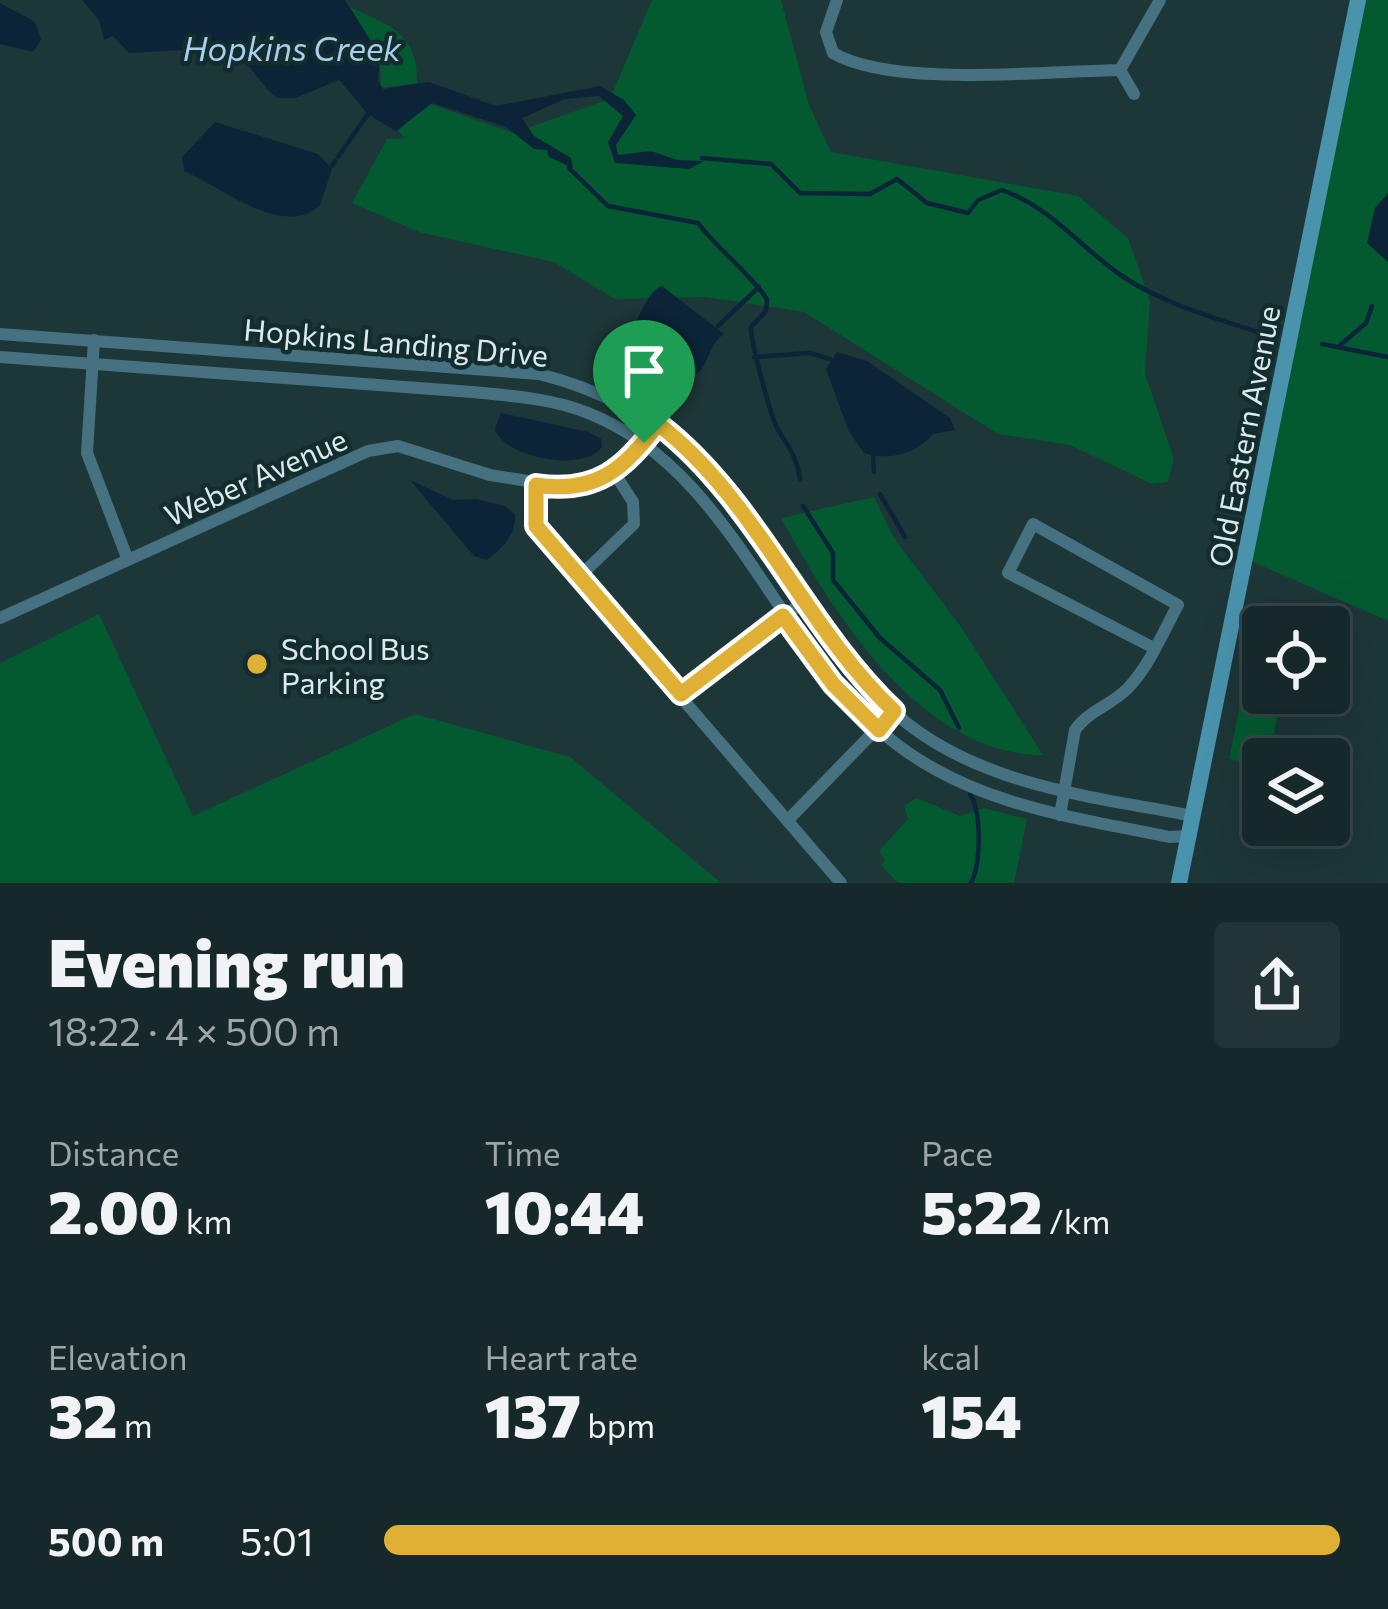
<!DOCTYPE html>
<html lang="en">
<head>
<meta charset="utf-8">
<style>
  :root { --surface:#16282a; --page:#233436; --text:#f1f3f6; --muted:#9ea6a8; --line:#354447; --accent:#e0b034 }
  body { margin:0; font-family:Commissioner,sans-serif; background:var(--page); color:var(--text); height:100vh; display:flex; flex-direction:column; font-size:45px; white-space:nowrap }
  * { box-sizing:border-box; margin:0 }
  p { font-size:39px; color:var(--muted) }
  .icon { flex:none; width:66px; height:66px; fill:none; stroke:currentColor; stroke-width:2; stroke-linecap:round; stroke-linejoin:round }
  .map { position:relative; height:883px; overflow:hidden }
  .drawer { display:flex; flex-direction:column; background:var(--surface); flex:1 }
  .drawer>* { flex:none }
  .tools { position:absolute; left:1242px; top:606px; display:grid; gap:24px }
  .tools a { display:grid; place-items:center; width:108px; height:108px; border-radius:12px; background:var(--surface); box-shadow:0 12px 48px #0002,0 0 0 3px var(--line); font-size:60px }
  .pin { position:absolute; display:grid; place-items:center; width:102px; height:102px; color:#fff; margin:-123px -51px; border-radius:50% 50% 50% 0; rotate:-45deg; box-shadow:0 0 12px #0007 }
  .pin .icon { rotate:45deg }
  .round { display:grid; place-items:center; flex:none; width:126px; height:126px; border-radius:12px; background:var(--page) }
  .headline { display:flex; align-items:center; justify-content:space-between; height:204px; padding:0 48px }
  h1 { font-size:66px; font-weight:800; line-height:90px }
  .figures { display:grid; grid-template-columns:repeat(3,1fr); gap:18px; height:204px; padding:12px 48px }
  .figures div { display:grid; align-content:center }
  .figures b { font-size:60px; font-weight:800 }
  .figures small { font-size:33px; font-weight:400 }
  .figures p { font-size:33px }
  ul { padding:0 48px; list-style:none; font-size:39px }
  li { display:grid; grid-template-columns:192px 144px 1fr; align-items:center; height:90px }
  li i { height:30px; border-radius:15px; background:var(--accent) }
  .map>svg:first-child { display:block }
  .green { fill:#035a31 }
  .water { fill:#0b2437 }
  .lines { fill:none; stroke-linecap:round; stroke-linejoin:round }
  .stream { stroke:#0b2437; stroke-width:4.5 }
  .street { stroke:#457180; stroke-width:12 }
  .secondary { stroke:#4a93ad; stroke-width:16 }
  .route-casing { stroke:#fff; stroke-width:24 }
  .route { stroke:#e0b034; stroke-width:15 }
  .poi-dot { fill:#e0b034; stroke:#132c2e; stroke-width:4.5 }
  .labels { text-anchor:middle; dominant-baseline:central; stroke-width:9; stroke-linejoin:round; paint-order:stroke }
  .street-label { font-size:30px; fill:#dbeaeb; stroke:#132c2e }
  .poi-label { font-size:30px; fill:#dbeaeb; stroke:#132c2e; text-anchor:start }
  .water-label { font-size:33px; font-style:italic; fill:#a9ceee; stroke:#132c2e }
</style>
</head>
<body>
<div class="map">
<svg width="1388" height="883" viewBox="0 0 1388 883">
  <rect width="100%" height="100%" fill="#1d3638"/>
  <g class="green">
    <polygon points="652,0 781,0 809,105 831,152 1078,196 1128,238 1150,301 1145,374 1174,459 1168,482 1152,484 1070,445 998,434 804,312 706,297 615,299 554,262 419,232 352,203 387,139 405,138 398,131 428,103 513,133 610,99"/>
    <polygon points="1358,0 1388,0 1388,621 1246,559"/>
    <path d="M 350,7 C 389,25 419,34 417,83 L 381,88 L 380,56 Z"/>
    <path d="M 874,497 L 894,538 L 961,627 L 1043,755 C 921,755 833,613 781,518 Z"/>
    <polygon points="99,614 193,816 415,714 570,757 721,883 0,883 0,663"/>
    <polygon points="1243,690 1281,696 1274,734 1280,736 1276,759 1263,759 1263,766 1229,759"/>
    <polygon points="917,798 960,816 984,808 1027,819 1014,883 898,883 881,865 885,860 879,851 908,819 904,806"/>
  </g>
  <g class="water">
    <path d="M 82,0 L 345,0 L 380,56 L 378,81 L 383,89 L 429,82 L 496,106 L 600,86 L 624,100 L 636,115 L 616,145 L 618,155 L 651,151 L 677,160 L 704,161 L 689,169 L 615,163 L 608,142 L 623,116 L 599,96 L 565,99 L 522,118 L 534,136 L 571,158 L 573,168 L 549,157 L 547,150 L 534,149 L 506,127 L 432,103 L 396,131 L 368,114 L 339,80 L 295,98 L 278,98 C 263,89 258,74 244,62 C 221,42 158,53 129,53 L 113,36 L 104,40 L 99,20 Z"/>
    <polygon points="0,3 35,22 41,40 33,52 0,44"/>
    <path d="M 215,122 L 318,154 L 332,169 L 320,205 C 284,240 220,186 184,171 L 182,157 Z"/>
    <polygon points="1388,193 1388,262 1367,243 1375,208"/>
    <path d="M 662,286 L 724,334 C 707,345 710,368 692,377 C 643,380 618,350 644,306 C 650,296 652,290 662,286 Z"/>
    <path d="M 837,352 L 867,361 L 950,418 L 955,430 L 933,434 C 917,454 889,461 864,453 L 849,432 L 826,369 Z"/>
    <path d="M 501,413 L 588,432 L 601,439 L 602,447 C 584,473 504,458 495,429 Z"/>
    <path d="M 410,480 L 453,500 L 476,499 L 505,506 L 515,514 C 516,536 503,547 487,560 L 474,556 Z"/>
  </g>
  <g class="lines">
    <g class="stream">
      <polyline points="338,157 368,114"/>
      <path d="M 702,158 L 771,164 L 800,193 L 870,194 L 897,179 L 927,203 L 968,213 L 978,200 L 1002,190 C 1053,208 1081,249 1125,278 C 1165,304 1212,317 1257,332"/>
      <polyline points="332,166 335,161"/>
      <path d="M 569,168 L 608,206 L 698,223 C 719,251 746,269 767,299 L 766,311 L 751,327 C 750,339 771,417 777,428 C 789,448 796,455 800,479"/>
      <polyline points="718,326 759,287"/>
      <polyline points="1322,344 1388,357"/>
      <polyline points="1338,347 1366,323 1372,306"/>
      <polyline points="754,357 810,353 830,359"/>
      <polyline points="873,456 874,472"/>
      <polyline points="880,494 905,537"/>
      <polyline points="803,506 833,553 833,580 880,638 940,690 959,728"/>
      <path d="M 970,794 C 982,813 981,863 971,883"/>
    </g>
    <g class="street">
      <path d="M 837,0 L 826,32 L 833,53 C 893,88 1047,71 1120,70 L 1160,0"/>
      <polyline points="1120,70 1134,94"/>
      <path d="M 0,334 L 539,374 C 756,428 757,606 908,724 C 989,787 1096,797 1193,816"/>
      <polyline points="94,340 87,453 128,560"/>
      <path d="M 0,357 L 472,392 C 511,396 551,398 588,413 C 733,470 777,651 895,743 C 975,805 1073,817 1169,837 L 1189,836"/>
      <polyline points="536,485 533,520 549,544 841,883"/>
      <polyline points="579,577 634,524 633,502 615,474"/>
      <polyline points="0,618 368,451 398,446 490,475 571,488 615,474 658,424"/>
      <polyline points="681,694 803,602"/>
      <path d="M 1060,815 L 1075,730 C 1089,710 1112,705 1128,688 C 1150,665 1163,632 1178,605 L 1033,524 L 1008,573 L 1154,648"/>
      <polyline points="789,819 894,711"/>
    </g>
    <polyline class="secondary" points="1179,883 1358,0"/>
  </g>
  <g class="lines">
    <defs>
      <path id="route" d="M 658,424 C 756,499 804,626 894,711 L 879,730 L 833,684 L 783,616 L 681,694 L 536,526 L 536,485 C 596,494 623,470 658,424 Z"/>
    </defs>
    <use href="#route" class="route-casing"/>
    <use href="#route" class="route"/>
  </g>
  <circle class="poi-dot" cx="257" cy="664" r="12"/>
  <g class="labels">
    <g class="street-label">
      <text transform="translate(396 341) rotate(5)">Hopkins Landing Drive</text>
      <text transform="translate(1243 436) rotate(-79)">Old Eastern Avenue</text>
      <text transform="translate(255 476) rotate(-24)">Weber Avenue</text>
    </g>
    <g class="poi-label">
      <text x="281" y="647">School Bus<tspan x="281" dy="34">Parking</tspan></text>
    </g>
    <g class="water-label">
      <text x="292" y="47">Hopkins Creek</text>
    </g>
  </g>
</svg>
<div class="tools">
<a><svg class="icon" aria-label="locate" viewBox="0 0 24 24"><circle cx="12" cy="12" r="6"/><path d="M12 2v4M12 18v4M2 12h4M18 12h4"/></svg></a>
<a><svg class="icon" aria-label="layers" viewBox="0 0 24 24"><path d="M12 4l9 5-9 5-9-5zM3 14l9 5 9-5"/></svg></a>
</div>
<div class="pin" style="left:644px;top:443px;background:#1e9e55"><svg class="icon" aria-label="arrive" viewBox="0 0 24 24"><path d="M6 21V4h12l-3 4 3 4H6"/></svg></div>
</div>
<section class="drawer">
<div class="headline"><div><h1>Evening run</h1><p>18:22 · 4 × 500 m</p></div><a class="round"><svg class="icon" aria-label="share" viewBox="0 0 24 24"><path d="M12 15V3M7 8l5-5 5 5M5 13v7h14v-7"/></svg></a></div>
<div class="figures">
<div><p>Distance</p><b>2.00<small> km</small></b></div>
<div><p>Time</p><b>10:44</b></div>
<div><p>Pace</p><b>5:22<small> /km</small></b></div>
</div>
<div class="figures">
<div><p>Elevation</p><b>32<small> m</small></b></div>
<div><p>Heart rate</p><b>137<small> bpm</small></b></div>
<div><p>kcal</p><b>154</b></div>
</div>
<ul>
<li><b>500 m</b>5:01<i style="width:100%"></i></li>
</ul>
</section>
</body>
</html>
